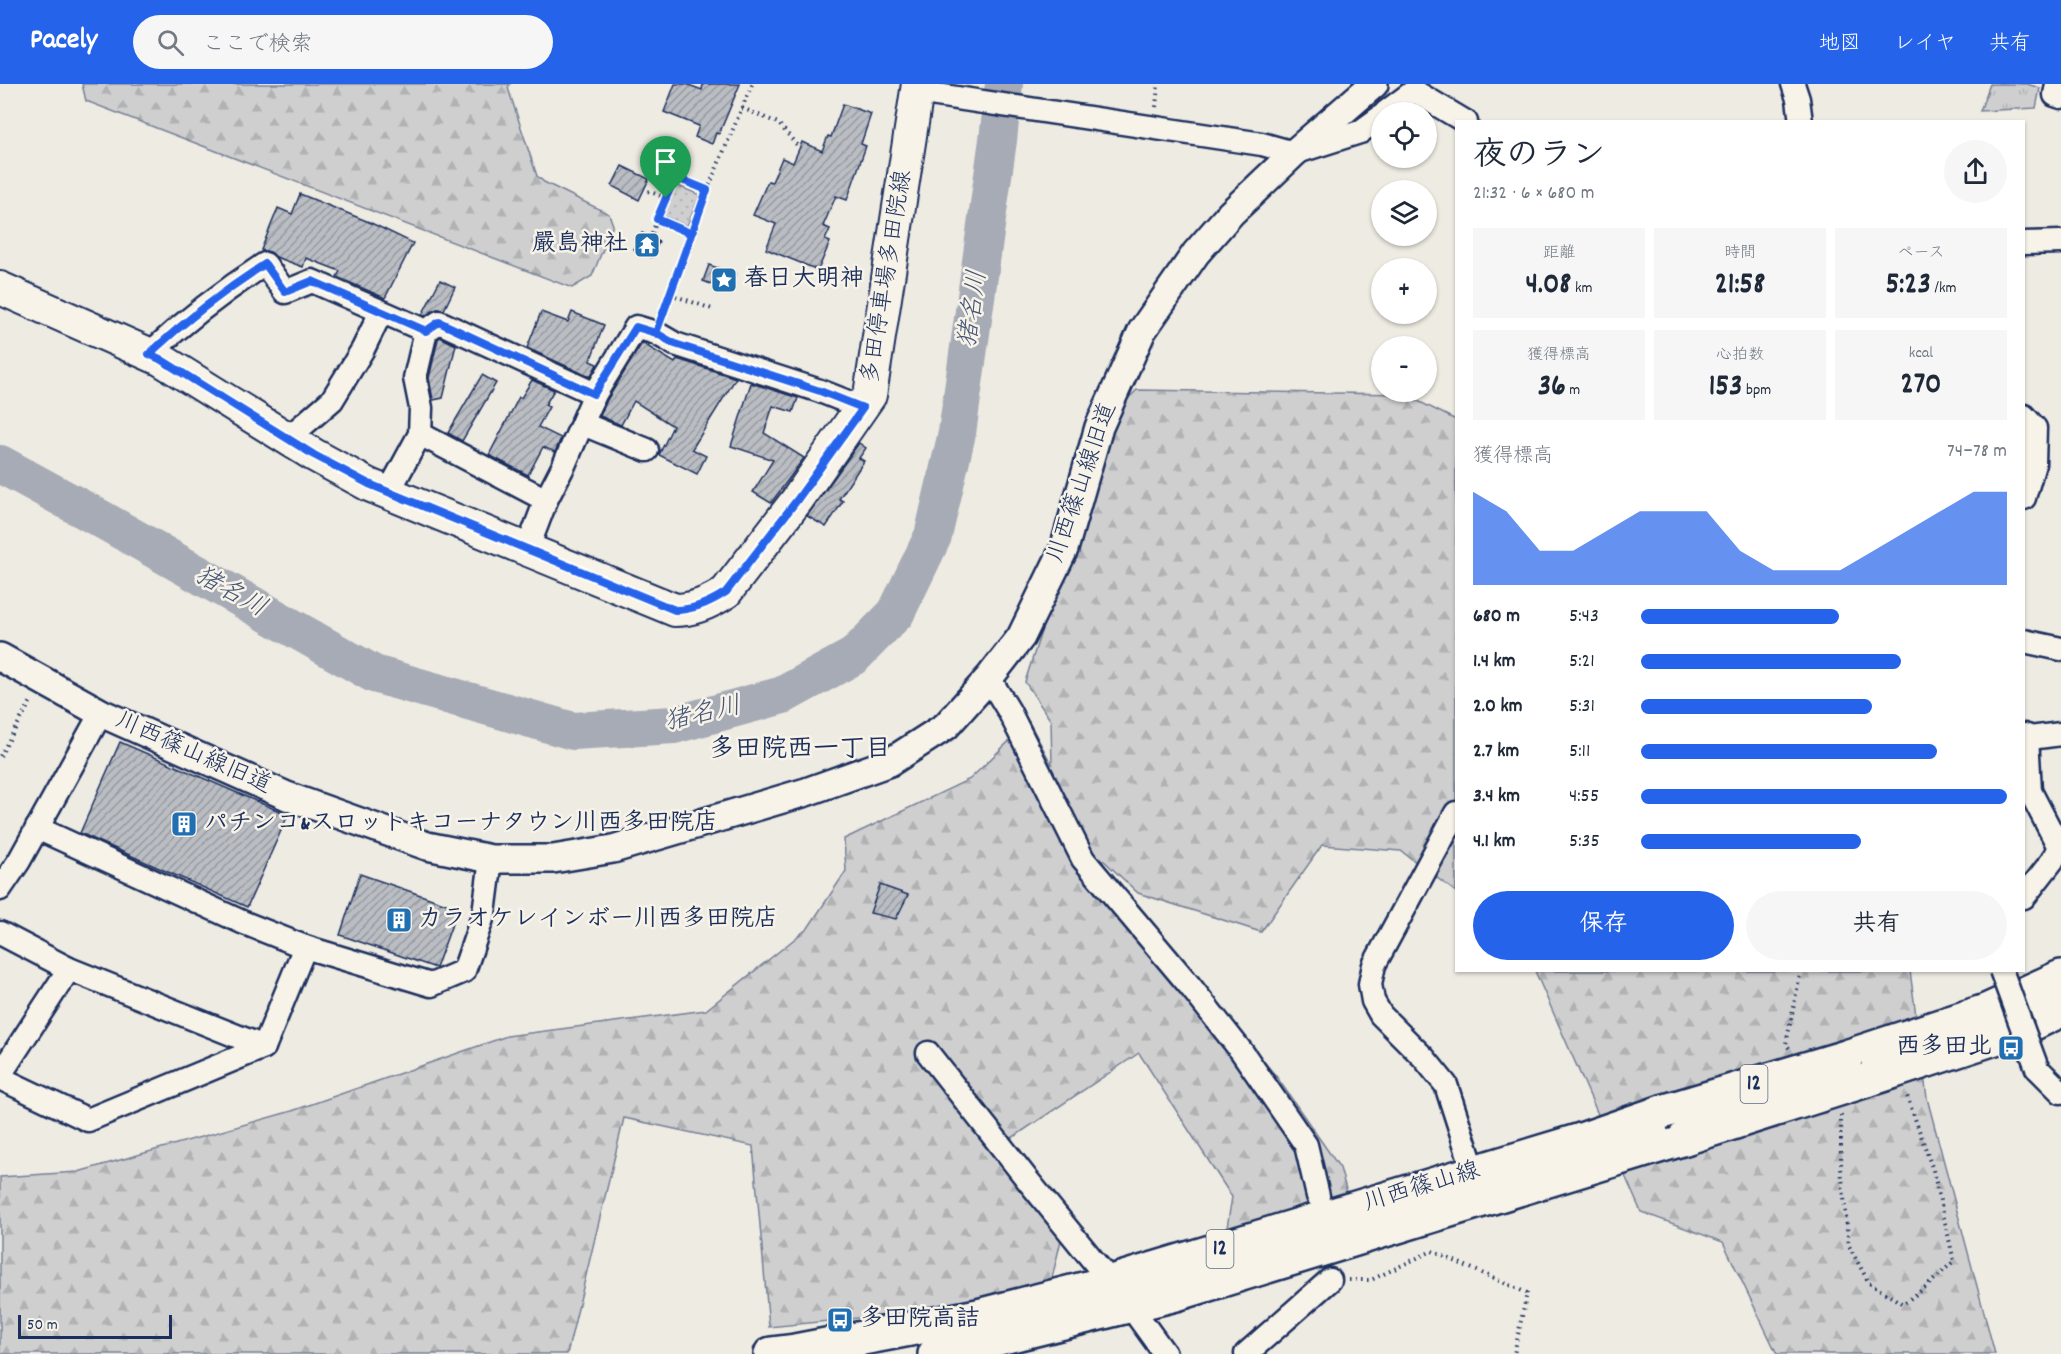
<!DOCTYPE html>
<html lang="ja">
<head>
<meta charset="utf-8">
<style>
  :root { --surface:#fff; --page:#f6f6f7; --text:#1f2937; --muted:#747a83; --accent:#2563eb }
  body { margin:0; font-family:Dekko,"Klee One",sans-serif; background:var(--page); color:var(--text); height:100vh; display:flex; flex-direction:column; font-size:22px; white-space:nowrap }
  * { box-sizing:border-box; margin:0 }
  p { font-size:20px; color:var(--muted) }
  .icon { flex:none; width:33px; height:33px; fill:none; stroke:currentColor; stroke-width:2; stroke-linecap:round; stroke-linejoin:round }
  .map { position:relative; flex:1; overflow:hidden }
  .side { position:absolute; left:1455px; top:36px; width:570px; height:852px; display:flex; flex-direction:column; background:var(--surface); border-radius:0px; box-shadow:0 2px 4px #0004 }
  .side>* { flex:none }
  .fabs { position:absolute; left:1371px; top:18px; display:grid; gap:12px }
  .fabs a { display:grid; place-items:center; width:66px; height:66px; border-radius:50%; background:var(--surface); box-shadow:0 2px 4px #0004; font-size:30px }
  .scale { position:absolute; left:18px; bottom:15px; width:154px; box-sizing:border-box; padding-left:6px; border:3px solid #1b2f5e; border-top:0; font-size:16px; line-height:21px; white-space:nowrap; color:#1b2f5e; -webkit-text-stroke:4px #f7f3e8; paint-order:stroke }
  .pin { position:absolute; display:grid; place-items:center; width:51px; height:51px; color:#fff; margin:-62px -26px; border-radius:50% 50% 50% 0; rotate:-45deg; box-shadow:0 0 6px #0007 }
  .pin .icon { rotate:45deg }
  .round { display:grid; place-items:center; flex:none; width:63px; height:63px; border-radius:32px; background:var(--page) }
  .head { display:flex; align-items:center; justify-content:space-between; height:102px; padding:0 18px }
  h1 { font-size:33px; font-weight:700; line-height:45px }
  .stats { display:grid; grid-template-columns:repeat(3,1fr); gap:9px; height:102px; padding:6px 18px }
  .stats div { display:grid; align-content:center; border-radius:0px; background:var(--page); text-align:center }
  .stats b { font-size:30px; font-weight:700 }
  .stats small { font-size:16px; font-weight:400 }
  .stats p { font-size:16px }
  .chart { height:168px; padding:12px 18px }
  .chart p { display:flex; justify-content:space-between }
  .chart svg { width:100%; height:108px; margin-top:6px; fill:var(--accent); opacity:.7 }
  .primary-button { display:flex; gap:12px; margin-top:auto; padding:12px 18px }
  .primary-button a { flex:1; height:69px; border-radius:36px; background:var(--accent); color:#fff; font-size:24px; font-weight:700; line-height:69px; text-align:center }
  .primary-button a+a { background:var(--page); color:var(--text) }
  ul { padding:0 18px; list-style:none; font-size:20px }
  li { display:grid; grid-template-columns:96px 72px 1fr; align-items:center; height:45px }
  li i { height:15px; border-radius:8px; background:var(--accent) }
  header { display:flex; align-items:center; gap:36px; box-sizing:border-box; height:84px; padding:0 30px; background:var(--accent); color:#fff }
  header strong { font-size:28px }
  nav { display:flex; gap:33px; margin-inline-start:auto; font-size:21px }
  .search { width:420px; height:54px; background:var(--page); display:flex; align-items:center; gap:15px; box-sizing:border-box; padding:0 21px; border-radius:33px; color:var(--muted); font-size:22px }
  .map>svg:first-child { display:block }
  .grass { fill:url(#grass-tufts); stroke:#757f96; stroke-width:1.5 }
  .forest { fill:url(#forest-firs); stroke:#757f96; stroke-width:1.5 }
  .garden { fill:url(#garden-dots); stroke:#757f96; stroke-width:1.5 }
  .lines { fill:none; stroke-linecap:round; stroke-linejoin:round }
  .river { stroke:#a6abb5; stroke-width:38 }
  .building { fill:url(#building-hatch); stroke:#1b2f5e; stroke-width:1.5 }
  .minor-casing { stroke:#1b2f5e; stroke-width:27 }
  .tertiary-casing { stroke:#1b2f5e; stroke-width:32 }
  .secondary-casing { stroke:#1b2f5e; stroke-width:36 }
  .primary-casing { stroke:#1b2f5e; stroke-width:38 }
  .path { stroke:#1b2f5e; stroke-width:4; stroke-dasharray:1.5 4.5; stroke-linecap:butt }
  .minor { stroke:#f7f3e8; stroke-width:22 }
  .tertiary { stroke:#f7f3e8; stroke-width:27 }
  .secondary { stroke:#f7f3e8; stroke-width:32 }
  .primary { stroke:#f7f3e8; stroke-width:33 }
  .minor-bridge-casing { stroke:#1b2f5e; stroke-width:27; stroke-linecap:butt }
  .primary-bridge-casing { stroke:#1b2f5e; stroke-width:38; stroke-linecap:butt }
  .minor-bridge { stroke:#f7f3e8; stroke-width:22 }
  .primary-bridge { stroke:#f7f3e8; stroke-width:33 }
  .route-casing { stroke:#fff; stroke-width:12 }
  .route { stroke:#2563eb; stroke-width:8 }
  .labels { text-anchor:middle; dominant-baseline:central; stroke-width:5; stroke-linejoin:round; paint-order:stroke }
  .shield { fill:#f7f3e8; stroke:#5d6a87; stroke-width:1.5 }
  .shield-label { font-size:22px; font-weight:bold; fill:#1b2f5e }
  .poi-label { font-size:24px; font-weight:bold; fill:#1b2f5e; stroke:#f7f3e8; text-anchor:start }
  .street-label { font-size:24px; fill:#1b2f5e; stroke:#f7f3e8 }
  .water-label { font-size:26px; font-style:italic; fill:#455478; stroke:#f7f3e8 }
  .neighbourhood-label { font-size:26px; font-weight:bold; fill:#1b2f5e; stroke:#f7f3e8 }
</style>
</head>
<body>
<header>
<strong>Pacely</strong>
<div class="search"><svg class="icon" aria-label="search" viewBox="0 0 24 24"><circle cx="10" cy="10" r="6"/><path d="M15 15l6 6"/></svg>ここで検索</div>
<nav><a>地図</a><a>レイヤ</a><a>共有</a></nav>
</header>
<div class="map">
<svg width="2061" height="1270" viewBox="0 0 2061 1270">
  <defs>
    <pattern id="grass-tufts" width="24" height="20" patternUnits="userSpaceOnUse" patternTransform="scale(1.5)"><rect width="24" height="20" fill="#cfcfcf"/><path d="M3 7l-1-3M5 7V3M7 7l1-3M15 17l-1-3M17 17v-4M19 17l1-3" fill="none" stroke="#b1b2b4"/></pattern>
    <pattern id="forest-firs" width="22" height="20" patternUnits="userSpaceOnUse" patternTransform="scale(1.5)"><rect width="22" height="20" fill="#cfcfcf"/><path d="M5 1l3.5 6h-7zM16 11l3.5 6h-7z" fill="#b1b2b4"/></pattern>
    <pattern id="garden-dots" width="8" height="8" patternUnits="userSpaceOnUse" patternTransform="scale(1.5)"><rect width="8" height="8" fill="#cfcfcf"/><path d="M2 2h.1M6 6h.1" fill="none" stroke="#b1b2b4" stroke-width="1.8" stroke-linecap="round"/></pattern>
    <pattern id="building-hatch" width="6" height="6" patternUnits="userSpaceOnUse" patternTransform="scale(1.5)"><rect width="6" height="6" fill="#babdc2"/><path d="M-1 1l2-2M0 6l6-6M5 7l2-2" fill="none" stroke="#969aa1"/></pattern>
  </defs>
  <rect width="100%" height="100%" fill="#eeebe2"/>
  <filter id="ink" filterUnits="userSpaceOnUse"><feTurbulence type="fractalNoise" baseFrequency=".0167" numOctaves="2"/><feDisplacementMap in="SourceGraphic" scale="12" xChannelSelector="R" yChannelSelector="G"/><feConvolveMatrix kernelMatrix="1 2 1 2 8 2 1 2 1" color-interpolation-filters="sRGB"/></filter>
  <g filter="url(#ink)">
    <polygon class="grass" points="1990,0 2027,0 2040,4 2036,24 1980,27"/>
    <g class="forest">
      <polygon points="82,0 510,0 508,4 537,92 544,98 609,130 613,141 592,192 572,204 86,17"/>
      <polygon points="1137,306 1404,310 1456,336 1456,808 1401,767 1322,761 1261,848 1138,809 1100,773 1113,797 1276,992 1340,1084 1355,1137 1221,1180 1232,1113 1139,969 1000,1062 1063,1148 1047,1215 769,1243 753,1062 624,1034 567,1270 0,1270 0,1093 78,1088 292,1027 507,952 706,926 808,844 846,787 844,755 970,695 1029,638 1052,681 1051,637 1025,598 1110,332"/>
      <polygon points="1535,887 1910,887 1927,1014 1995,1270 1777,1270 1723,1158 1641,1128"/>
    </g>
    <polygon class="garden" points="676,101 700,111 687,142 663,132"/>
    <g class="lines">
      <polyline class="river" points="0,380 101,435 374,590 573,647 674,641 783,611 854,572 896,529 933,452 957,349 998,56 1004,0"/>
    </g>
    <g class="building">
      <polygon points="675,0 686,0 702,6 703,0 740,0 719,50 716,49 712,60 695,53 699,42 664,28"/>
      <polygon points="843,20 871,30 861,60 866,62 847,116 836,112 823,142 830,145 825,156 830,158 818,186 766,165 776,140 753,131 768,97 772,98 782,74 793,79 802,58 822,67 828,52 831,53"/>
      <polygon points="622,82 649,95 639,116 612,102"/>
      <polygon points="300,110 369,138 413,159 385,214 337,193 340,187 306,174 303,183 276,173 270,168 261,166 278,124 292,130"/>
      <polygon points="642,149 659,158 651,173 634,165"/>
      <polygon points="709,181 735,190 730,207 703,197"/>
      <polygon points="440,196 455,203 444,226 437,225 425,232 422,231"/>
      <polygon points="541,228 568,238 572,228 604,241 590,277 597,280 590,293 527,264"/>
      <polygon points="440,253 456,261 443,314 433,316 429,294 438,255"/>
      <polygon points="642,259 675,279 677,275 736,294 692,365 706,372 697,390 659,371 673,342 634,317 621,341 600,332 607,316"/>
      <polygon points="482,291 496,299 462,357 448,349"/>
      <polygon points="532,296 554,306 545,321 549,323 538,343 561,354 555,368 543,363 528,391 489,371 519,313 521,314"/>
      <polygon points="751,299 798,314 793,328 773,322 764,349 804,374 771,419 753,408 773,376 731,362"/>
      <polygon points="859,359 866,364 859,374 864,377 839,415 843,417 826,443 807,432"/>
      <polygon points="120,658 288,731 247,823 80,749"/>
      <polygon points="360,790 458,824 436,884 340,851"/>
      <polygon points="880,801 908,811 896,835 870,829"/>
    </g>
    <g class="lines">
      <defs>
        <g id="minor">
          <polyline points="1793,0 1798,15 1801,38"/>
          <polyline points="2057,0 2055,11 2061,13"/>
          <polyline points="917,8 1262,60 1294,69 1360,48 1382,32"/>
          <polyline points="1386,28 1414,7 1466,38"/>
          <polyline points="2024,159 2061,158"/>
          <path d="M 149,270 C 187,235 222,208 265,180 L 285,208 L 312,197 L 426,247 L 439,238 L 595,310"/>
          <polyline points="2024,332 2035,344 2034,380 2024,414"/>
          <polyline points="583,340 647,366"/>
          <polyline points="420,350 546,416"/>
          <polyline points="287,355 332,316 363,265 381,228"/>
          <polyline points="388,409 420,350 421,324 415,294 426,247"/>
          <polyline points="527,466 546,416 564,381 595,310 636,243 656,249 675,260 820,307 863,324"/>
          <polyline points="2024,557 2061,565"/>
          <polyline points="989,594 1009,627 1083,775 1190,902 1242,968 1306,1061 1318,1112"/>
          <polyline points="2024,651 2030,654 2061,650"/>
          <polyline points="1456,729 1374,881 1370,900 1373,917 1381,931 1424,974 1446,1001 1474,1088"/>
          <polyline points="37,744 242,838 305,863 431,901 464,887 484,829 491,775"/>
          <polyline points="0,805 19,777 101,629"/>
          <polyline points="2024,813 2052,777 2059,763 2030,707 2027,652"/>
          <polyline points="0,849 69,885 264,963"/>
          <polyline points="928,969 1030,1099 1131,1223 1165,1270"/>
          <polyline points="2037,984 2061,1008"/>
          <polyline points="0,991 69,885"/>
          <polyline points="0,994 88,1036 264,963 305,863"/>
          <polyline points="1246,1270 1330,1196"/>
        </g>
        <polyline id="tertiary" points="0,573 101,629 287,712 427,762 491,775 553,775 613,765 806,708 890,678 946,642 989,594 1021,553 1064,465 1099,343 1142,247 1196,169 1231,129 1294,69 1374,0"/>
        <path id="secondary" d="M 0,204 L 160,275 L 314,371 L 369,401 L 675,526 C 693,526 711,518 726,508 L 797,416 L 870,311 L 918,0"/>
        <g id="primary">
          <polyline points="1846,973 1986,927 2061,893"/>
          <polyline points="1867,996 2019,946 2061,926"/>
          <polyline points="771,1270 795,1267 978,1232 1111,1198 1581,1056 1662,1028"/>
          <polyline points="935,1270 1176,1210 1685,1054"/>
        </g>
      </defs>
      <use href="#minor" class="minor-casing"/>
      <use href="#tertiary" class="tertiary-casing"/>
      <use href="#secondary" class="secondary-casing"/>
      <use href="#primary" class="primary-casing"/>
      <g class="path">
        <polyline points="1156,23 1158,0"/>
        <polyline points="742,24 778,39 797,61"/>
        <polyline points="648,107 666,114"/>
        <polyline points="657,135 691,150"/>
        <polyline points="652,149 675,93 707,106"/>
        <polyline points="670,210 712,225"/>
        <polyline points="662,231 707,107 752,0"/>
        <polyline points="0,672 31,617"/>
        <polyline points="1789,964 1786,960 1801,886"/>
        <polyline points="1841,1031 1841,1084 1849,1162 1869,1199 1903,1220 1926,1203 1954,1177 1933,1086 1906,1009"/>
        <polyline points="1349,1196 1371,1196 1432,1167 1527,1209 1514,1270"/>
      </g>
      <use href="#minor" class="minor"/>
      <use href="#tertiary" class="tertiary"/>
      <use href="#secondary" class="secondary"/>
      <use href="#primary" class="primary"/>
      <defs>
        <polyline id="minor-bridge" points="2001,886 2037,984"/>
        <g id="primary-bridge">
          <polyline points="1662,1028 1846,973"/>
          <polyline points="1685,1054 1867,996"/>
        </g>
      </defs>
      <use href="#minor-bridge" class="minor-bridge-casing"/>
      <use href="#primary-bridge" class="primary-bridge-casing"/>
      <use href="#minor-bridge" class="minor-bridge"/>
      <use href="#primary-bridge" class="primary-bridge"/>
    </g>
  </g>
  <g class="lines" filter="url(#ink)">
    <defs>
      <path id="route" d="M 666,114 L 657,135 L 692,150 L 656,249 L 636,243 L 594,310 L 439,238 L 426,247 L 312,197 L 285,208 L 265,180 C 222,208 187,235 149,270 L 160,275 L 314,371 L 369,400 L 675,526 C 693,526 711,518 726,508 L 797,416 L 863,324 L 820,307 L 675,260 L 656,249 L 707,106 L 675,93 L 666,114"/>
    </defs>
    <use href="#route" class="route-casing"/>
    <use href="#route" class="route"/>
  </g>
  <defs>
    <symbol id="temple-square" viewBox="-11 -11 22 22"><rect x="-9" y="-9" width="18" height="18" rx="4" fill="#1f6fb2" stroke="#f7f3e8"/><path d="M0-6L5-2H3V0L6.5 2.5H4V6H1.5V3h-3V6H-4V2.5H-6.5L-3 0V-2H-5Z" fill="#fff"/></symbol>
    <symbol id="sight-square" viewBox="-11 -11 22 22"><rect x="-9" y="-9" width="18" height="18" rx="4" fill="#1f6fb2" stroke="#f7f3e8"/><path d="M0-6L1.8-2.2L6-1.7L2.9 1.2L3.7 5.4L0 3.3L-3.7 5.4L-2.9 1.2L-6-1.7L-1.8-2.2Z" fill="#fff"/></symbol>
    <symbol id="building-square" viewBox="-11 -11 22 22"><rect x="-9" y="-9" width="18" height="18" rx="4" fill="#1f6fb2" stroke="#f7f3e8"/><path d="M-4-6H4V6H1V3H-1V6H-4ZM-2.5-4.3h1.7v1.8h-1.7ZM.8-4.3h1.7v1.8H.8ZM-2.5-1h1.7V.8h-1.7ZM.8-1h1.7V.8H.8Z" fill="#fff"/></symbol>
    <symbol id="bus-square" viewBox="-11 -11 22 22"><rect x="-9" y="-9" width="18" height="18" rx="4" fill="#1f6fb2" stroke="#f7f3e8"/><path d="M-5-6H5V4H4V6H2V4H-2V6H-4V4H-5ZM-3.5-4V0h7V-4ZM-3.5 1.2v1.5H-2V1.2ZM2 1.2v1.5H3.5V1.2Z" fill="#fff"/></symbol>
  </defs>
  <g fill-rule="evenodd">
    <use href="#temple-square" x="632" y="146" width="30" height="30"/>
    <use href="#sight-square" x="709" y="181" width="30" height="30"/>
    <use href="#building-square" x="169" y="725" width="30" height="30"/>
    <use href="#building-square" x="384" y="821" width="30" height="30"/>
    <use href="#bus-square" x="1996" y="949" width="30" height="30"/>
    <use href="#bus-square" x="825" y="1221" width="30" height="30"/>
  </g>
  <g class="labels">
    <g class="shield">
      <rect x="1740.5" y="981" width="27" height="38" rx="4.5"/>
      <rect x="1206.5" y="1146" width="27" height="38" rx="4.5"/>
    </g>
    <g class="shield-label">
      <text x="1754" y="1000">12</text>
      <text x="1220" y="1165">12</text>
    </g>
    <g class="poi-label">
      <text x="628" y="161" text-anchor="end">嚴島神社</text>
      <text x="744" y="196">春日大明神</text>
      <text x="204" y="740">パチンコ&amp;スロットキコーナタウン川西多田院店</text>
      <text x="418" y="836">カラオケレインボー川西多田院店</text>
      <text x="1992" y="964" text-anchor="end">西多田北</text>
      <text x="860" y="1236">多田院高詰</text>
    </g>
    <g class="street-label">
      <text transform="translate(888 193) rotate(-81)">多田停車場多田院線</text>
      <text transform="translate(1083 399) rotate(-71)">川西篠山線旧道</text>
      <text transform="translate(193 670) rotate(24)">川西篠山線旧道</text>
      <text transform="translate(1422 1104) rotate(-17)">川西篠山線</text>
    </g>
    <g class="water-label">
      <text transform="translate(974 225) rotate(-82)">猪名川</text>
      <text transform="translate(230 509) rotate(29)">猪名川</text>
      <text transform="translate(703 631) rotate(-13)">猪名川</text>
    </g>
    <g class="neighbourhood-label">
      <text x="800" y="666">多田院西一丁目</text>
    </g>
  </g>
</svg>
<div class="fabs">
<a><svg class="icon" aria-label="locate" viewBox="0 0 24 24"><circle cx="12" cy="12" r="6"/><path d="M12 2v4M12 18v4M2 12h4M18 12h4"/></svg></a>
<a><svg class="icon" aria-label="layers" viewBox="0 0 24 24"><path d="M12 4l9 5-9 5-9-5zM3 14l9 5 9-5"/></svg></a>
<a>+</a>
<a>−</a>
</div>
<div class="scale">50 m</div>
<div class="pin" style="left:666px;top:114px;background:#1e9e55"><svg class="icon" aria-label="arrive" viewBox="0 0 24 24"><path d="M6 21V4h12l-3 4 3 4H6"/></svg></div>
<section class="side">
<div class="head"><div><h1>夜のラン</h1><p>21:32 · 6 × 680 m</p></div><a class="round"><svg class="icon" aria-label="share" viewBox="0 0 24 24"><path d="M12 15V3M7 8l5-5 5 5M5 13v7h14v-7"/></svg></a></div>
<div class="stats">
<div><p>距離</p><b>4.08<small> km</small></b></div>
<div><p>時間</p><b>21:58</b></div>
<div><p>ペース</p><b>5:23<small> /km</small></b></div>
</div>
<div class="stats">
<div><p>獲得標高</p><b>36<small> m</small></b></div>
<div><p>心拍数</p><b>153<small> bpm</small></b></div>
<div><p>kcal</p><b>270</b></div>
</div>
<div class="chart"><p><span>獲得標高</span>74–78 m</p>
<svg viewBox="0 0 160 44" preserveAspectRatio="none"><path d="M0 44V6L10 14L20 30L30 30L40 22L50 14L60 14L70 14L80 30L90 38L100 38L110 38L120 30L130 22L140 14L150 6L160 6V44z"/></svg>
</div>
<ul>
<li><b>680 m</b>5:43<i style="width:54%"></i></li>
<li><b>1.4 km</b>5:21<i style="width:71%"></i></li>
<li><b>2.0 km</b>5:31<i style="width:63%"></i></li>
<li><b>2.7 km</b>5:11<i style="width:81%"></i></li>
<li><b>3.4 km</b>4:55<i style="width:100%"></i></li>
<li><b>4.1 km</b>5:35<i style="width:60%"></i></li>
</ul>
<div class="primary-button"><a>保存</a><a>共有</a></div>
</section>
</div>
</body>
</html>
